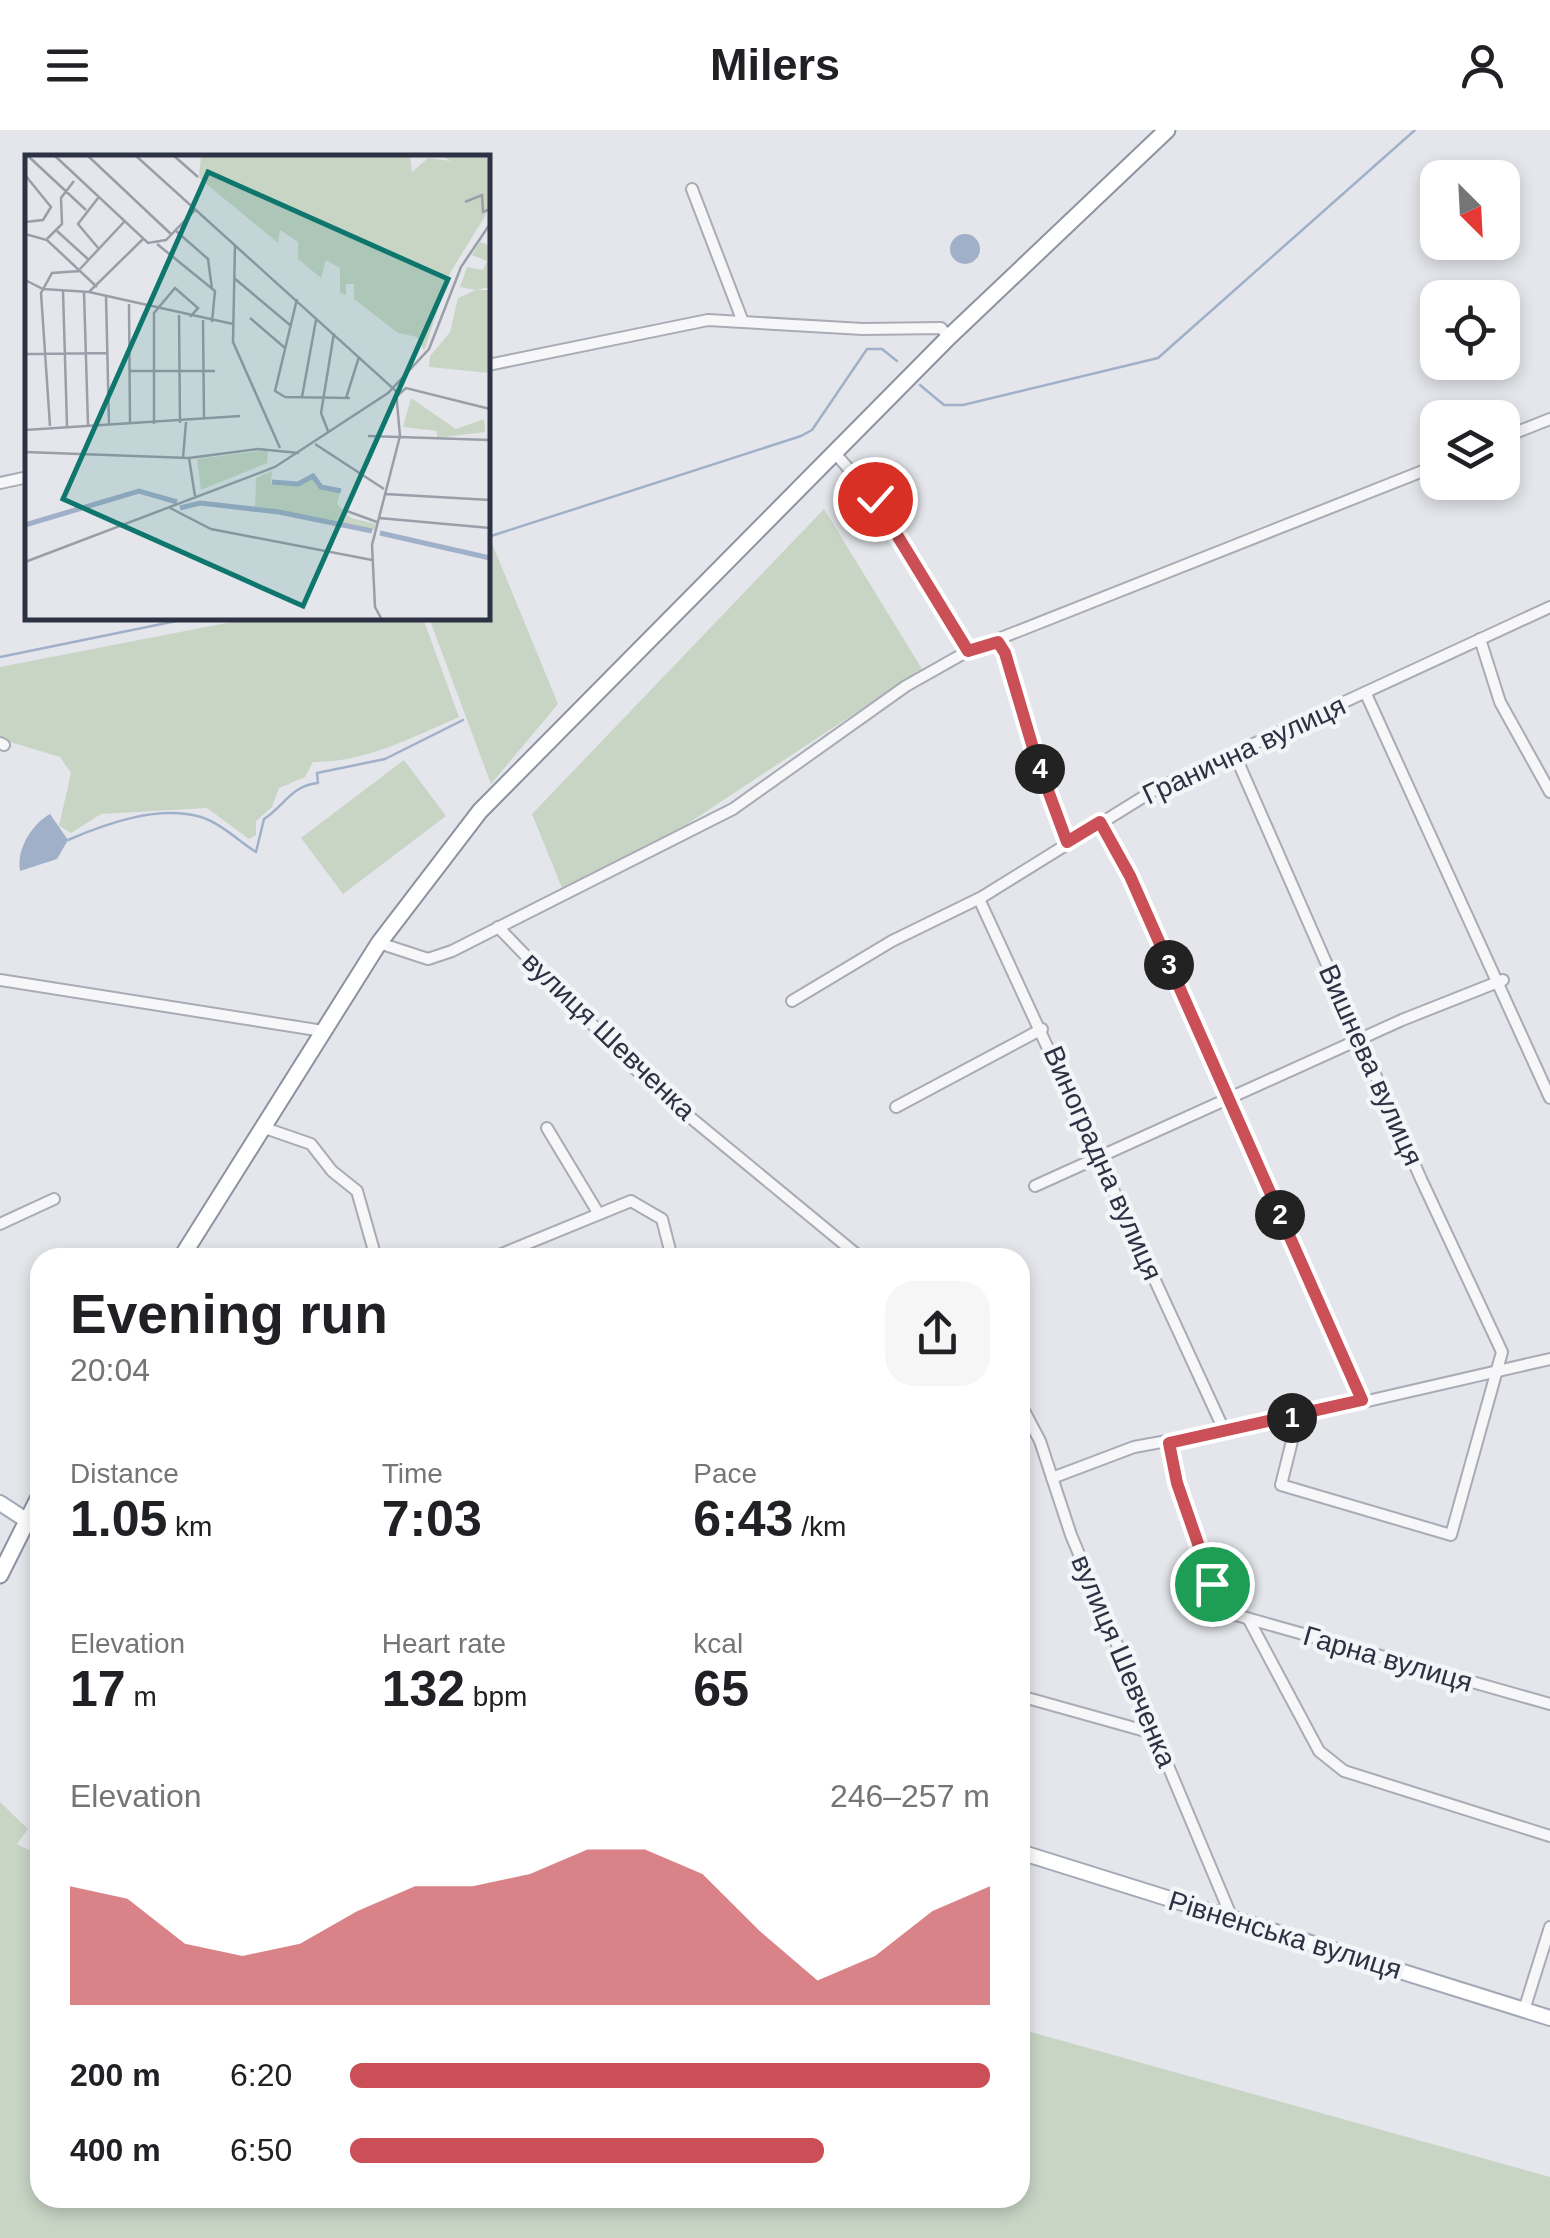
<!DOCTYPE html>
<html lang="en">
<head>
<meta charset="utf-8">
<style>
  :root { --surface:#fff; --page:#f6f6f6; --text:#202124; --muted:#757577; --accent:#ca4f56 }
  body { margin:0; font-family:Arial,sans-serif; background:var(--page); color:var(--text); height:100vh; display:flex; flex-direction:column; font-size:38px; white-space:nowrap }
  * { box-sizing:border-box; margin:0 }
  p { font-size:32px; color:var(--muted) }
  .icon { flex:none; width:55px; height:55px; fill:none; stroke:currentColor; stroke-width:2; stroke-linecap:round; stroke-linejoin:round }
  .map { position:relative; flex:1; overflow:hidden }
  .drawer { position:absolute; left:30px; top:1118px; width:1000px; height:960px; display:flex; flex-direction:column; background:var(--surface); border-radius:30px; box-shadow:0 5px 15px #0003 }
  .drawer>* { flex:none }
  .needle { width:65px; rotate:156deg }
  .fabs { position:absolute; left:1420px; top:30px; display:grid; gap:20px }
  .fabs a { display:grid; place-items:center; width:100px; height:100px; border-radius:20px; background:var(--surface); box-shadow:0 5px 15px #0003; font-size:50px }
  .pin { position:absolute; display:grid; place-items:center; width:85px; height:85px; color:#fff; margin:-42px; border:5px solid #fff; border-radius:50%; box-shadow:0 2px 10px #0007 }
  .km { position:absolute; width:50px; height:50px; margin:-25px; border-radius:50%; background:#222; color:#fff; font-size:28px; line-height:50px; text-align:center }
  .round { display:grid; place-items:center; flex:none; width:105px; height:105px; border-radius:30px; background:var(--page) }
  .summary { display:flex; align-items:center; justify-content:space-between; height:170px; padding:0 40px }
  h1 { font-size:55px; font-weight:700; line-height:75px }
  .stats { display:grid; grid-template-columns:repeat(3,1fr); gap:15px; height:170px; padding:10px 40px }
  .stats div { display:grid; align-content:center }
  .stats b { font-size:50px; font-weight:700 }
  .stats small { font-size:28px; font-weight:400 }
  .stats p { font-size:28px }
  .chart { height:280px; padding:20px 40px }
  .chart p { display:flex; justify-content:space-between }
  .chart svg { width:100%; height:180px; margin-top:10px; fill:var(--accent); opacity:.7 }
  ul { padding:0 40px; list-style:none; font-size:32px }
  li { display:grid; grid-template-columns:160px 120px 1fr; align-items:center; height:75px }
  li i { height:25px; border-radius:12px; background:var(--accent) }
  header { display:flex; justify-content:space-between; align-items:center; height:130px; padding:0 40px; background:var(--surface); font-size:45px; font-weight:700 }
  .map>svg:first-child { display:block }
  .green { fill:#c8d5c5 }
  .water { fill:#a1b0c9 }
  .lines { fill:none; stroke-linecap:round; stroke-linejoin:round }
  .stream { stroke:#a1b0c9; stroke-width:2.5 }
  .minor-casing { stroke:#a9acb5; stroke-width:14 }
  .major-casing { stroke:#a4a9b7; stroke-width:18 }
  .highway-casing { stroke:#8c92a1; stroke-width:19 }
  .minor { stroke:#f7f7f9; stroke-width:10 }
  .major { stroke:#fff; stroke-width:14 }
  .highway { stroke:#fff; stroke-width:15 }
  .route-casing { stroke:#fff; stroke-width:20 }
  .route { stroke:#ca4f56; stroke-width:12 }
  .labels { text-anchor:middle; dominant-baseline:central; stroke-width:9; stroke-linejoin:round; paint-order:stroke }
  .street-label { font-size:28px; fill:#2c3243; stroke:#f4f5f8 }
  .inset-river { fill:none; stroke:#a1b0c9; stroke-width:5 }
  .inset-road { fill:none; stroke:#9a9ea8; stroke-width:2.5 }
  .view { fill:#0f766e; fill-opacity:0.15; stroke:#0f766e; stroke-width:5 }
  .inset-edge { fill:none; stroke:#2c3243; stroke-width:5 }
</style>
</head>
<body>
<header><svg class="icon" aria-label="menu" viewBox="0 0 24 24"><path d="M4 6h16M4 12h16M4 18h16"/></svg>Milers<svg class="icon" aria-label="person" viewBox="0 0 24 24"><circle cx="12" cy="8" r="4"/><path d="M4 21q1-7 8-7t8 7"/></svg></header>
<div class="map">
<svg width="1550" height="2108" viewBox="0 0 1550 2108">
  <rect width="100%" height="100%" fill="#e4e6eb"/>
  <g class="green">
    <polygon points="824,379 922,539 681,698 562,758 532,684"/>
    <polygon points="489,406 558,574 491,654 429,488 488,488"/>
    <path d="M 252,488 L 423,488 L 459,587 C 410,608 367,632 313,632 L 305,647 L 279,658 L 272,677 L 256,691 L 256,705 L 249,709 L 207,678 L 101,684 L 71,703 L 59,696 L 71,643 L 60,627 L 0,609 L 0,537 Z"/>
    <polygon points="404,630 446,686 343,764 301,708"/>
    <polygon points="0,1672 28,1699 17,1714 29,1720 40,1718 40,2068 1020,2068 1020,1971 1029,1972 1020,1947 1020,1899 1550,2047 1550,2108 0,2108"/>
  </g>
  <g class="water">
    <circle cx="965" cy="119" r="15"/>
    <path d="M 50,684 L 68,710 L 57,729 L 20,741 C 16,719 32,694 50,684 Z"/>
  </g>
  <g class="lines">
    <g class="stream">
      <polyline points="920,255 944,275 963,275 1158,228 1415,0"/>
      <polyline points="488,407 801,306 812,300 867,219 882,219 897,231"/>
      <polyline points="0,527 191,488"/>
      <path d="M 68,710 C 107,693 158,675 201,687 C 220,693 239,711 256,722 L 264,689 C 284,676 292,655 318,653 L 317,643 L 385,629 L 463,590"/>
    </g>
    <defs>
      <g id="minor">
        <polyline points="692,59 743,192"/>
        <polyline points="488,235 708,190 863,199 941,198 949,207"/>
        <polyline points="1502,308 1550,289"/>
        <polyline points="834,322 875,369 968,521"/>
        <polyline points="0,353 28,347"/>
        <polyline points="1480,509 1500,572 1550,662"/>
        <polyline points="998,512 1012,536 1035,627 1067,712"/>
        <polyline points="1366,564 1550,968"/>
        <polyline points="0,613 4,615"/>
        <polyline points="1235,625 1421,1049 1502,1222 1451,1405 1281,1355 1298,1287"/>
        <polyline points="1100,692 1130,746 1362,1270"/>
        <polyline points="979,769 1224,1300"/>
        <polyline points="498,797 651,955 861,1128"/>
        <polyline points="379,813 428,829 452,821 733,679 906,556 968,521 1438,335"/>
        <polyline points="0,850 323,901"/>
        <polyline points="792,871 892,811 982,767 1156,659 1550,477"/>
        <polyline points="896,977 1042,899"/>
        <polyline points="262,997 311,1014 332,1041 357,1061 376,1128"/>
        <polyline points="547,998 597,1081"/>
        <polyline points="1035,1056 1402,890 1503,850"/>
        <polyline points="0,1094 54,1069"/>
        <polyline points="492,1128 631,1071 662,1089 672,1128"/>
        <polyline points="1020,1273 1040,1311 1071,1405 1232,1788"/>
        <path d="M 1169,1313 C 1171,1347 1207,1459 1229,1483 L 1550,1574"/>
        <polyline points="1052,1348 1134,1317 1298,1287 1550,1229"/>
        <polyline points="1249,1490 1319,1621 1344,1641 1550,1706"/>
        <polyline points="1020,1566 1156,1604"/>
        <polyline points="1524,1880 1550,1797"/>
      </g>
      <g id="major">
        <polyline points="0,1373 40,1399"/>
        <polyline points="1020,1722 1550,1888"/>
      </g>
      <g id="highway">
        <polyline points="181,1128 379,813 480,681 949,207 1167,0"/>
        <polyline points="0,1445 40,1365"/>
      </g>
    </defs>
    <use href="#minor" class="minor-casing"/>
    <use href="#major" class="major-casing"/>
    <use href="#highway" class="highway-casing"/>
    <use href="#minor" class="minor"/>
    <use href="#major" class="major"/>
    <use href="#highway" class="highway"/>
  </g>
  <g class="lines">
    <defs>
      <polyline id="route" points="875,369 968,521 998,512 1005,523 1036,628 1067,712 1100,692 1130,746 1362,1270 1169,1313 1177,1353 1212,1454"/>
    </defs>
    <use href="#route" class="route-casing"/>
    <use href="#route" class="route"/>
  </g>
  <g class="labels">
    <g class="street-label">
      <text transform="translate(1244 620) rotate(-25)">Гранична вулиця</text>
      <text transform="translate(609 906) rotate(44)">вулиця Шевченка</text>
      <text transform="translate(1371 935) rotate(66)">Вишнева вулиця</text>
      <text transform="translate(1103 1033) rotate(66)">Виноградна вулиця</text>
      <text transform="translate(1388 1529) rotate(16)">Гарна вулиця</text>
      <text transform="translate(1124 1531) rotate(67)">вулиця Шевченка</text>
      <text transform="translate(1285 1805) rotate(17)">Рівненська вулиця</text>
    </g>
  </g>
  <g transform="translate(25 25)">
    <rect width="465" height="465" fill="#e4e6eb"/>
    <path d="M 176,0 L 385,0 L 387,17 L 403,3 L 426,6 L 414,0 L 465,0 L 465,53 L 425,118 L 399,196 L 392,182 L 373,178 L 329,144 L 329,129 L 321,129 L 321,140 L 315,138 L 315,113 L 301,105 L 296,123 L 273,104 L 273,87 L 255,75 L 253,88 L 174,23 ZM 455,87 L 465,91 L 465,132 L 451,135 L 465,135 L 465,218 L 404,212 L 405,201 L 425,177 L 433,143 L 451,135 L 435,132 L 442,112 L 458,115 L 462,106 L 447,100 ZM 386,243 L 431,274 L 459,264 L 460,277 L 412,283 L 412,276 L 378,272 ZM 243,295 L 242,308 L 176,335 L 172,304 ZM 247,316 L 246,328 L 273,331 L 288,324 L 293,332 L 315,337 L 312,349 L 326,363 L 351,369 L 349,375 L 230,354 L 231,323 Z" fill="#c8d5c5"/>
    <path class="inset-river" d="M 247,327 L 273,329 L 288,321 L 296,332 L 316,336M 155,353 L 175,348 L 254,357 L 347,376M 0,370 L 114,336 L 152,347M 355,378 L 465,403"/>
    <path class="inset-road" d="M 29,0 L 123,88 L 141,85 L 170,55M 62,0 L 147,80M 110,0 L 371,236 L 375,281 L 347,390 L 350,452 L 357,465M 148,0 L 173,22M 3,1 L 61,55M 0,20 L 26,52 L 18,65 L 0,67M 73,43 L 53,69 L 74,94M 440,47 L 457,40 L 458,57 L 465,54M 32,76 L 64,105M 151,76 L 183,104 L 187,134M 0,79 L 22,85 L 72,132M 22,84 L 37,69 L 36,43 L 49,26M 132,89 L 190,136 L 187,167M 210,90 L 208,187 L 255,293M 55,114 L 99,67M 209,123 L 265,170M 0,125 L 18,134 L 64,137 L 118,84M 38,136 L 42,271M 59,137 L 63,270M 64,137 L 208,169M 81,141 L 84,269M 104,149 L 105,269M 154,160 L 155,268M 225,163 L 260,193M 178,165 L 179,264M 0,199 L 82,198M 105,216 L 190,216M 373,240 L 381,233 L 465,254M 260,242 L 250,236 L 272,144M 260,242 L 325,243M 277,242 L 291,165M 321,243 L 334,202M 129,269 L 129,158 L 150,133 L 173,153 L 165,162M 25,271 L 16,138 L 27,118 L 55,116M 0,275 L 215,261M 303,276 L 296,258 L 309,178M 343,281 L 465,285M 290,289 L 359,334M 0,297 L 164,303 L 233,294 L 274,298M 158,303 L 161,267M 164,303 L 170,341M 360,339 L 465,345M 145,353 L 186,374 L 347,405M 319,355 L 352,367M 354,363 L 465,373M 0,407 L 250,312 L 363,238 L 404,194 L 436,112 L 465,69"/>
    <path class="view" d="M 183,17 L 423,124 L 278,451 L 38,344 Z"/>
    <rect width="465" height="465" class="inset-edge"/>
  </g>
</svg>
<div class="fabs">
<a><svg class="needle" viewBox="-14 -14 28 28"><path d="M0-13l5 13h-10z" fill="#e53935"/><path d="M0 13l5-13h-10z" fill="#757577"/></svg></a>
<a><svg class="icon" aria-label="locate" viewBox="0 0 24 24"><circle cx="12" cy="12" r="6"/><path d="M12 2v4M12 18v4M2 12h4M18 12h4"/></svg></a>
<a><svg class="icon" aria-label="layers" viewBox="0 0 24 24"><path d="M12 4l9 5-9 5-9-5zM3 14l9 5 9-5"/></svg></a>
</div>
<div class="pin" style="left:1212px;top:1454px;background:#1e9e55"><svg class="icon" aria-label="arrive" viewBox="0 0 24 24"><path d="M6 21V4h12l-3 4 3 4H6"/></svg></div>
<div class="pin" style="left:875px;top:369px;background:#d93025"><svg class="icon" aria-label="check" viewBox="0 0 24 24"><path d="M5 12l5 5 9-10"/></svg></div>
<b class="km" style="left:1292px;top:1288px">1</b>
<b class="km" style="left:1280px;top:1085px">2</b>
<b class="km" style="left:1169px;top:835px">3</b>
<b class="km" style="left:1040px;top:639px">4</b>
<section class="drawer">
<div class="summary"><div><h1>Evening run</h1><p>20:04</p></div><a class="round"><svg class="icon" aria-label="share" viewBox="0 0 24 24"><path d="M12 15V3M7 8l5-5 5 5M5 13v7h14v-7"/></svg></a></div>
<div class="stats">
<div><p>Distance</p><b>1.05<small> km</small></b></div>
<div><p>Time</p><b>7:03</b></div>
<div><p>Pace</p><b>6:43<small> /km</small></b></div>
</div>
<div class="stats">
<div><p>Elevation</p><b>17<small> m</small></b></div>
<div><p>Heart rate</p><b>132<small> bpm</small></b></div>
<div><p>kcal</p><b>65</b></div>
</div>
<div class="chart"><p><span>Elevation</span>246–257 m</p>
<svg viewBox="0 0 160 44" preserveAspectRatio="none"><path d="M0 44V15L10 18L20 29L30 32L40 29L50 21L60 15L70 15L80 12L90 6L100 6L110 12L120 26L130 38L140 32L150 21L160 15V44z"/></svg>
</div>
<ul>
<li><b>200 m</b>6:20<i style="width:100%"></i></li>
<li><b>400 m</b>6:50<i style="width:74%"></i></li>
</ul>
</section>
</div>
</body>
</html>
